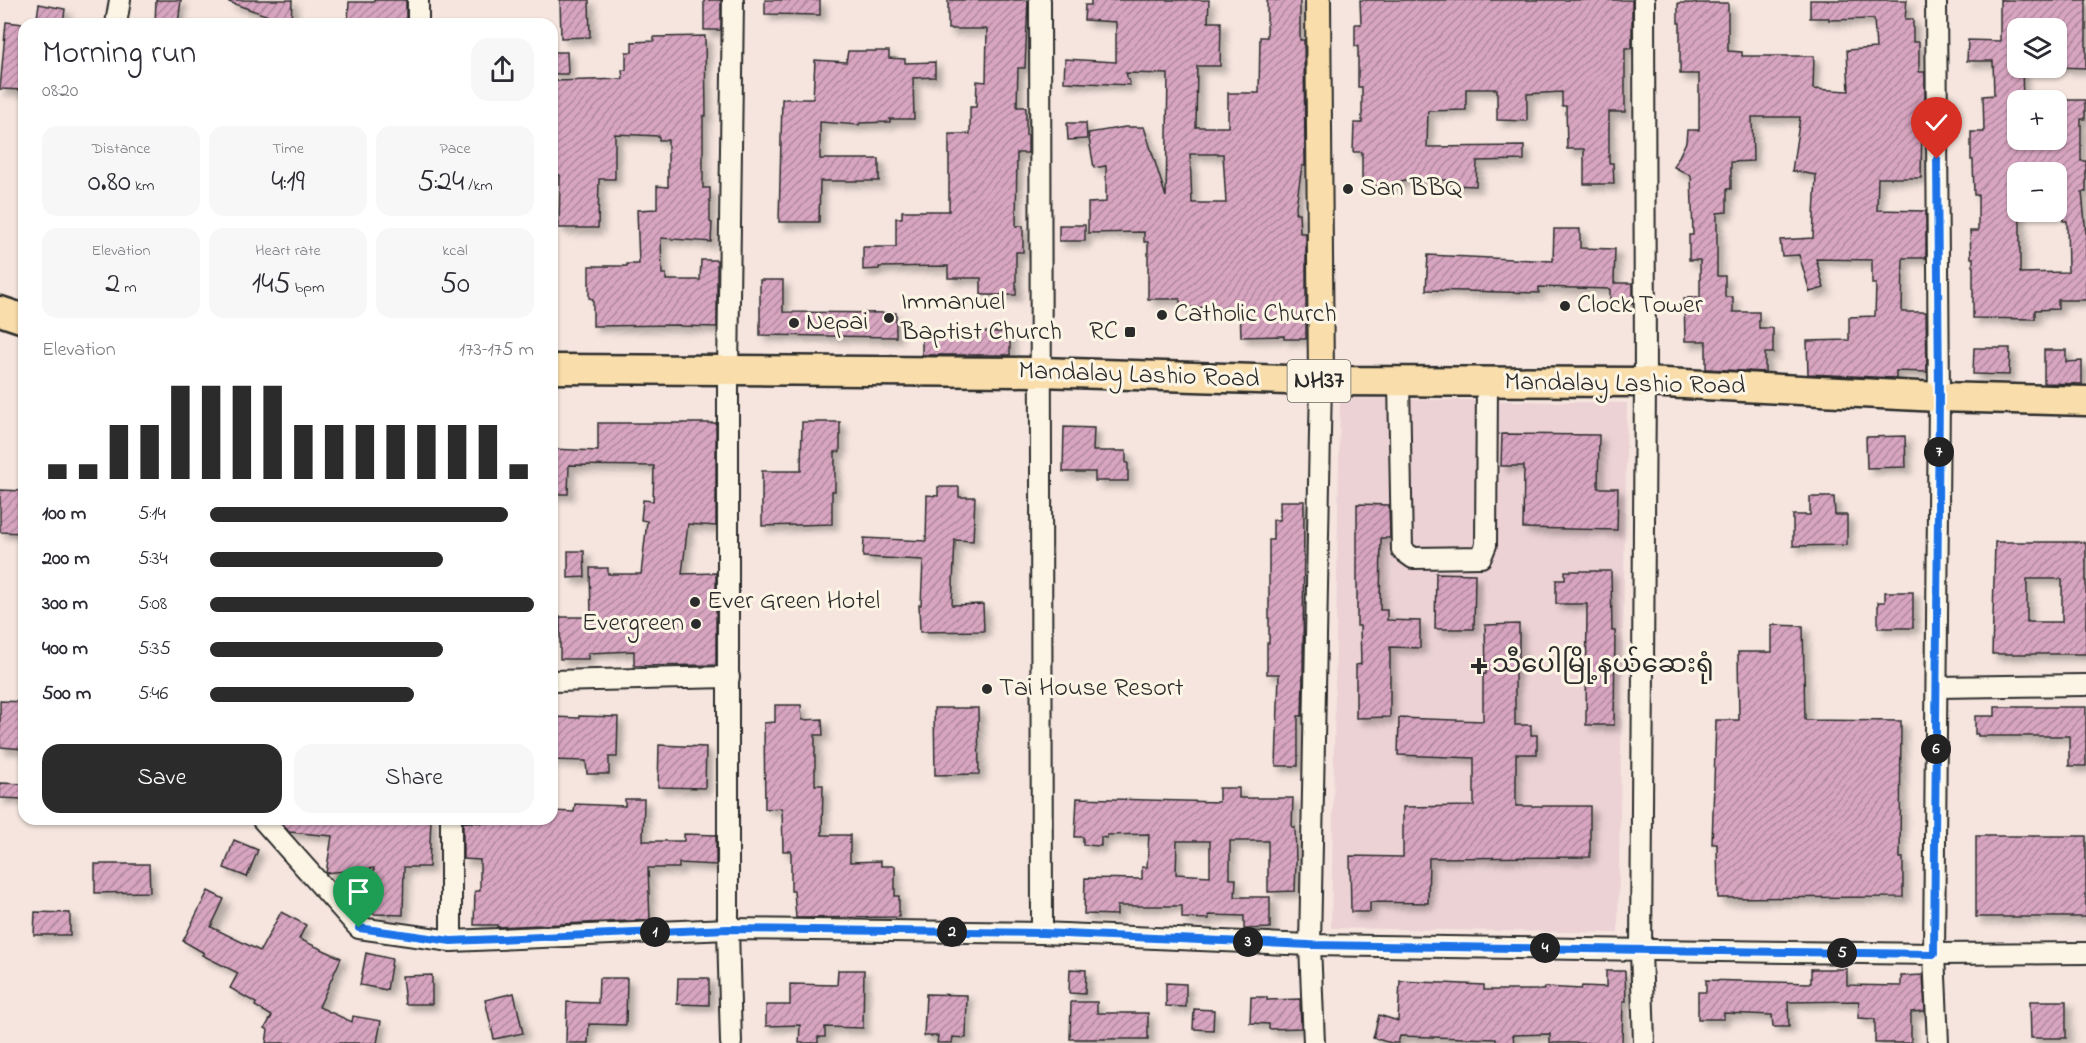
<!DOCTYPE html>
<html lang="en">
<head>
<meta charset="utf-8">
<style>
  :root { --surface:#fff; --page:#f7f7f7; --text:#2b2b33; --muted:#7c7c81; --accent:#2b2b2b }
  body { margin:0; font-family:"Indie Flower","Noto Sans Myanmar",sans-serif; background:var(--page); color:var(--text); height:100vh; display:flex; flex-direction:column; font-size:22px; white-space:nowrap }
  * { box-sizing:border-box; margin:0 }
  p { font-size:20px; color:var(--muted) }
  .icon { flex:none; width:33px; height:33px; fill:none; stroke:currentColor; stroke-width:2; stroke-linecap:round; stroke-linejoin:round }
  .map { position:relative; flex:1; overflow:hidden }
  .panel { position:absolute; left:18px; top:18px; width:540px; height:807px; display:flex; flex-direction:column; background:var(--surface); border-radius:18px; box-shadow:0 2px 4px #0004 }
  .panel>* { flex:none }
  .controls { position:absolute; left:2007px; top:18px; display:grid; gap:12px }
  .controls a { display:grid; place-items:center; width:60px; height:60px; border-radius:12px; background:var(--surface); box-shadow:0 2px 4px #0004; font-size:30px }
  .pin { position:absolute; display:grid; place-items:center; width:51px; height:51px; color:#fff; margin:-62px -26px; border-radius:50% 50% 50% 0; rotate:-45deg; box-shadow:0 0 6px #0007 }
  .pin .icon { rotate:45deg }
  .km { position:absolute; width:30px; height:30px; margin:-15px; border-radius:50%; background:#222; color:#fff; font-size:16px; line-height:30px; text-align:center }
  .round { display:grid; place-items:center; flex:none; width:63px; height:63px; border-radius:18px; background:var(--page) }
  .head { display:flex; align-items:center; justify-content:space-between; height:102px; padding:0 24px }
  h1 { font-size:33px; font-weight:600; line-height:45px }
  .stats { display:grid; grid-template-columns:repeat(3,1fr); gap:9px; height:102px; padding:6px 24px }
  .stats div { display:grid; align-content:center; border-radius:15px; background:var(--page); text-align:center }
  .stats b { font-size:30px; font-weight:600 }
  .stats small { font-size:16px; font-weight:400 }
  .stats p { font-size:16px }
  .chart { height:168px; padding:12px 24px }
  .chart p { display:flex; justify-content:space-between }
  .chart svg { width:100%; height:108px; margin-top:6px; stroke:var(--accent); stroke-width:6 }
  .cta { display:flex; gap:12px; margin-top:auto; padding:12px 24px }
  .cta a { flex:1; height:69px; border-radius:18px; background:var(--accent); color:#fff; font-size:24px; font-weight:600; line-height:69px; text-align:center }
  .cta a+a { background:var(--page); color:var(--text) }
  ul { padding:0 24px; list-style:none; font-size:20px }
  li { display:grid; grid-template-columns:96px 72px 1fr; align-items:center; height:45px }
  li i { height:15px; border-radius:8px; background:var(--accent) }
  .map>svg:first-child { display:block }
  .built { fill:#ecd2d5 }
  .building { fill:url(#building-hatch); stroke:#2b2b2b; stroke-width:1.5; fill-rule:evenodd; filter:url(#shadow) }
  .lines { fill:none; stroke-linecap:round; stroke-linejoin:round }
  .minor-casing { stroke:#2b2b2b; stroke-width:24 }
  .major-casing { stroke:#2b2b2b; stroke-width:28 }
  .highway-casing { stroke:#2b2b2b; stroke-width:33 }
  .minor { stroke:#fcf5e5; stroke-width:20 }
  .major { stroke:#f9deab; stroke-width:24 }
  .highway { stroke:#f9deab; stroke-width:28 }
  .route-casing { stroke:#fff; stroke-width:12 }
  .route { stroke:#1a73e8; stroke-width:8 }
  .poi-dot { fill:#2b2b2b; stroke:#fcf5e5; stroke-width:2 }
  .labels { text-anchor:middle; dominant-baseline:central; stroke-width:6; stroke-linejoin:round; paint-order:stroke }
  .shield { fill:#fcf5e5; stroke:#6a6863; stroke-width:1.5 }
  .shield-label { font-size:24px; font-weight:bold; fill:#2b2b2b }
  .poi-label { font-size:26px; fill:#2b2b2b; stroke:#fcf5e5; text-anchor:start }
  .street-label { font-size:26px; fill:#2b2b2b; stroke:#fcf5e5 }
</style>
</head>
<body>
<div class="map">
<svg width="2086" height="1043" viewBox="0 0 2086 1043">
  <defs>
    <pattern id="building-hatch" width="6" height="6" patternUnits="userSpaceOnUse" patternTransform="scale(1.5)"><rect width="6" height="6" fill="#d8a5c1"/><path d="M-1 1l2-2M0 6l6-6M5 7l2-2" fill="none" stroke="#af879d"/></pattern>
    <filter id="shadow"><feDropShadow dx="5.5" dy="5.5" stdDeviation="3" flood-color="#0004"/></filter>
  </defs>
  <rect width="100%" height="100%" fill="#f5e5de"/>
  <filter id="ink" filterUnits="userSpaceOnUse"><feTurbulence type="fractalNoise" baseFrequency=".0167" numOctaves="2"/><feDisplacementMap in="SourceGraphic" scale="12" xChannelSelector="R" yChannelSelector="G"/><feConvolveMatrix kernelMatrix="1 2 1 2 8 2 1 2 1" color-interpolation-filters="sRGB"/></filter>
  <g filter="url(#ink)">
    <polygon class="built" points="1340,398 1627,403 1618,933 1331,928"/>
    <g class="building">
      <polygon points="156,0 181,0 178,24 155,24"/>
      <polygon points="230,0 292,0 291,24 229,2"/>
      <polygon points="374,0 406,0 406,24 348,24 349,2 374,2"/>
      <polygon points="560,0 589,0 590,37 561,38"/>
      <rect x="704" y="0" width="17" height="30"/>
      <polygon points="765,0 820,0 820,15 765,14"/>
      <polygon points="948,0 1028,0 1025,68 1018,68 1017,107 1026,107 1026,135 1028,135 1028,153 1017,153 1016,226 1023,226 1023,252 1016,252 1016,295 981,295 981,278 948,278 948,266 879,267 879,269 863,270 863,247 896,247 896,218 902,218 902,211 949,211 949,134 970,134 970,107 976,107 977,81 986,82 987,29 948,29"/>
      <path d="M 1091,0 L 1209,0 L 1208,22 L 1221,22 L 1220,66 L 1197,66 L 1196,127 L 1228,127 L 1228,93 L 1259,93 L 1260,37 L 1267,37 L 1267,0 L 1300,0 L 1300,40 L 1304,40 L 1305,166 L 1302,166 L 1295,213 L 1299,213 L 1300,233 L 1306,233 L 1306,339 L 1284,339 L 1284,336 L 1241,337 L 1240,308 L 1180,307 L 1180,299 L 1148,299 L 1148,242 L 1144,242 L 1144,232 L 1088,233 L 1088,203 L 1106,202 L 1106,166 L 1094,168 L 1088,133 L 1125,127 L 1144,127 L 1166,197 L 1168,74 L 1126,73 L 1130,85 L 1064,82 L 1065,59 L 1116,62 L 1116,22 L 1084,20 L 1085,5 L 1091,5 ZM 1190,154 L 1223,154 L 1226,203 L 1192,203 Z"/>
      <polygon points="1360,0 1632,0 1632,48 1625,48 1625,112 1609,112 1609,163 1613,163 1614,184 1584,184 1584,149 1567,149 1566,106 1562,106 1562,92 1527,94 1527,121 1497,120 1497,89 1466,89 1466,110 1428,111 1427,147 1524,146 1524,160 1477,161 1476,186 1449,185 1449,180 1405,180 1397,182 1397,186 1362,186 1362,152 1353,152 1354,123 1362,123 1362,87 1358,87 1358,46 1355,46 1355,24 1361,24"/>
      <polygon points="1810,0 1907,0 1905,19 1913,19 1913,42 1919,42 1919,72 1925,72 1925,119 1922,119 1921,178 1878,178 1877,210 1926,211 1926,258 1903,258 1902,312 1926,312 1927,372 1896,371 1896,378 1808,374 1807,341 1849,340 1849,317 1875,316 1876,284 1872,284 1872,260 1816,259 1824,288 1810,292 1799,255 1782,256 1780,240 1813,238 1816,175 1792,171 1800,117 1752,117 1753,161 1731,162 1731,189 1727,189 1727,212 1717,213 1717,276 1725,276 1725,297 1733,297 1733,312 1759,312 1759,328 1773,328 1773,353 1765,353 1765,372 1706,369 1706,341 1685,341 1684,298 1700,297 1700,260 1689,260 1689,235 1693,235 1691,176 1674,167 1686,142 1687,130 1699,130 1699,74 1680,74 1680,23 1678,23 1678,3 1728,3 1728,51 1742,52 1742,56 1814,56 1813,89 1849,91 1847,50 1876,48 1874,19 1829,20 1829,18 1810,18"/>
      <path d="M 2000,0 L 2086,0 L 2086,68 L 2056,67 L 2056,25 L 2023,26 L 2023,28 L 2018,28 L 2018,68 L 2022,68 L 2023,100 L 2018,100 L 2018,140 L 2056,140 L 2056,100 L 2085,100 L 2085,119 L 2081,119 L 2081,161 L 2086,161 L 2086,192 L 2082,192 L 2086,234 L 2086,300 L 2058,300 L 2058,309 L 2035,310 L 2035,319 L 1973,318 L 1973,258 L 1971,258 L 1970,231 L 1978,231 L 1978,195 L 1974,195 L 1973,160 L 1971,160 L 1971,132 L 1984,132 L 1983,96 L 1994,95 L 1993,61 L 1967,61 L 1968,40 L 2000,41 ZM 2018,172 L 2056,172 L 2056,192 L 2061,192 L 2063,221 L 2067,221 L 2068,272 L 2020,273 L 2020,212 L 2018,212 Z"/>
      <polygon points="39,4 65,9 63,24 36,24"/>
      <polygon points="6,22 24,24 24,90 0,89"/>
      <polygon points="705,36 706,116 703,116 703,188 710,188 710,222 712,223 711,242 661,238 662,274 666,274 666,280 700,280 701,260 717,260 717,327 680,326 680,325 593,326 593,299 589,298 589,266 627,266 627,264 639,264 637,210 657,209 657,186 668,187 668,140 659,140 659,136 615,134 615,179 599,179 598,228 559,228 560,175 552,175 552,150 554,150 554,81 623,79 622,70 626,70 626,52 632,52 632,42 654,41 654,37"/>
      <polygon points="848,51 889,51 889,58 905,59 905,63 935,62 935,77 913,78 914,119 890,119 890,122 860,123 859,125 820,122 820,159 879,159 879,181 820,181 819,222 779,222 782,99 813,99 815,60 846,62"/>
      <polygon points="552,52 567,52 568,74 552,74"/>
      <polygon points="1067,123 1086,123 1087,139 1068,140"/>
      <rect x="1059" y="225" width="26" height="16"/>
      <polygon points="1554,229 1580,229 1580,248 1615,249 1614,283 1633,283 1633,303 1610,303 1610,289 1539,287 1539,293 1426,290 1428,255 1553,261"/>
      <polygon points="760,280 783,280 783,312 896,313 896,337 760,335"/>
      <rect x="922" y="332" width="88" height="23"/>
      <polygon points="1974,348 2010,348 2009,375 1973,374"/>
      <polygon points="2044,350 2066,350 2066,362 2082,361 2082,384 2044,383"/>
      <polygon points="802,422 840,422 840,452 835,452 835,491 832,491 832,524 762,526 762,471 801,471"/>
      <polygon points="598,423 716,423 716,526 688,524 682,574 716,573 716,665 634,666 634,651 588,653 588,659 560,659 560,617 591,617 590,568 608,568 608,574 641,574 647,521 641,520 643,500 653,501 654,466 569,465 568,494 552,494 552,449 598,451"/>
      <polygon points="1064,427 1094,428 1093,451 1126,451 1126,463 1128,463 1128,481 1095,481 1095,472 1063,472"/>
      <polygon points="1502,434 1599,435 1598,488 1618,488 1617,530 1523,528 1524,466 1501,466"/>
      <polygon points="1905,436 1906,467 1867,468 1866,437"/>
      <polygon points="938,487 959,487 959,497 975,497 973,541 955,540 952,605 983,604 984,631 920,632 919,605 921,605 923,560 863,557 864,538 926,541 927,495 938,496"/>
      <polygon points="0,490 24,491 24,533 0,532"/>
      <polygon points="1810,497 1834,497 1835,515 1847,515 1847,545 1793,546 1793,515 1810,515"/>
      <polygon points="1280,501 1304,501 1303,673 1302,716 1298,716 1298,766 1276,766 1279,674 1267,674 1267,643 1269,643 1269,540 1273,540 1273,520 1280,520"/>
      <polygon points="1357,504 1389,505 1390,538 1381,538 1380,610 1387,610 1387,620 1420,621 1420,648 1390,647 1390,717 1356,718 1356,665 1361,664 1360,626 1357,626"/>
      <path d="M 1995,542 L 2086,542 L 2086,654 L 1992,654 ZM 2027,579 L 2062,579 L 2062,622 L 2027,622 Z"/>
      <polygon points="568,551 584,551 585,577 568,578"/>
      <polygon points="1565,571 1611,571 1612,631 1615,631 1614,725 1586,725 1587,604 1556,604 1556,580 1565,580"/>
      <polygon points="1436,573 1475,574 1474,629 1435,629"/>
      <polygon points="1885,592 1913,592 1913,628 1878,628 1878,602 1885,602"/>
      <polygon points="1519,624 1519,662 1515,662 1515,725 1531,725 1531,735 1537,735 1537,754 1516,754 1516,806 1590,806 1590,857 1429,858 1428,903 1370,902 1370,912 1351,912 1350,856 1403,857 1403,807 1474,806 1474,758 1398,755 1399,718 1483,721 1483,674 1486,674 1485,625"/>
      <polygon points="1772,625 1803,626 1805,720 1901,721 1900,858 1903,858 1903,897 1718,898 1717,844 1712,844 1716,720 1739,720 1738,652 1772,652"/>
      <polygon points="0,701 24,702 24,749 0,747"/>
      <polygon points="775,705 801,705 802,720 822,719 823,735 815,735 815,785 823,785 822,835 850,835 850,862 881,861 881,866 895,866 895,896 899,896 899,917 796,918 794,891 791,891 791,851 783,851 782,808 765,809 764,723 775,722"/>
      <polygon points="1995,707 2086,707 2086,766 2069,766 2069,736 1978,736 1978,734 1975,734 1975,716 1995,716"/>
      <polygon points="934,708 978,708 979,774 935,775"/>
      <polygon points="579,716 618,717 617,757 609,757 609,774 587,774 586,761 552,760 552,717 579,718"/>
      <polygon points="659,745 706,747 705,788 658,787"/>
      <polygon points="0,783 24,784 24,799 0,798"/>
      <path d="M 1219,788 L 1239,788 L 1239,798 L 1293,798 L 1292,827 L 1295,827 L 1296,862 L 1295,891 L 1268,892 L 1268,841 L 1230,841 L 1230,879 L 1236,879 L 1235,897 L 1270,897 L 1270,928 L 1244,929 L 1244,916 L 1209,915 L 1209,919 L 1182,918 L 1182,906 L 1117,906 L 1117,915 L 1084,914 L 1085,878 L 1142,879 L 1142,867 L 1147,867 L 1149,834 L 1107,835 L 1107,838 L 1101,837 L 1101,846 L 1083,845 L 1083,837 L 1075,837 L 1077,798 L 1219,802 ZM 1177,841 L 1210,841 L 1210,876 L 1176,874 Z"/>
      <polygon points="625,799 644,799 643,841 684,841 684,834 716,835 716,865 679,863 679,868 648,868 650,920 497,927 497,925 474,925 475,891 480,891 480,860 463,859 463,822 498,823 498,819 552,819 552,811 574,812 575,804 625,806"/>
      <polygon points="278,819 431,819 429,867 404,867 403,915 373,914 378,890 373,889 374,868 326,873 332,836 289,832"/>
      <rect x="1976" y="836" width="110" height="81"/>
      <polygon points="234,840 258,850 247,877 224,868"/>
      <polygon points="95,864 149,864 150,892 95,893"/>
      <polygon points="208,891 224,899 211,927 260,951 281,912 306,925 299,939 341,958 319,1007 352,1022 353,1016 381,1021 377,1043 266,1043 268,1030 265,1028 272,1016 255,1006 256,1003 230,988 238,973 202,955 204,953 183,941"/>
      <polygon points="35,912 70,913 70,935 34,935"/>
      <polygon points="366,953 392,959 387,990 360,985"/>
      <polygon points="1070,969 1086,970 1085,994 1069,993"/>
      <polygon points="1811,969 1847,969 1847,985 1901,986 1901,976 1923,975 1925,1011 1911,1012 1911,1043 1875,1043 1875,1019 1858,1018 1859,1001 1788,1002 1789,1027 1773,1027 1772,1015 1724,1013 1724,1019 1698,1019 1698,992 1706,992 1706,980 1811,983"/>
      <polygon points="838,970 864,970 863,1028 825,1027 825,1037 818,1037 818,1043 799,1043 800,1025 766,1026 766,1005 790,1005 790,984 837,985"/>
      <polygon points="1606,971 1625,971 1626,1001 1623,1001 1622,1043 1550,1043 1550,1034 1513,1035 1514,1043 1496,1043 1496,1039 1400,1036 1398,1043 1391,1043 1373,1038 1379,1015 1398,1021 1400,981 1484,985 1484,990 1544,990 1545,987 1581,989 1582,986 1606,987"/>
      <polygon points="432,975 432,1004 405,1004 402,976"/>
      <polygon points="599,978 627,978 626,1025 589,1024 588,1043 566,1043 567,1002 598,1003"/>
      <polygon points="678,978 709,978 709,1005 677,1004"/>
      <polygon points="1166,983 1186,984 1186,1007 1166,1006"/>
      <polygon points="514,993 523,1033 494,1039 485,1000"/>
      <polygon points="926,994 967,995 966,1038 953,1037 952,1043 937,1043 938,1036 924,1036"/>
      <polygon points="1251,997 1267,997 1267,1000 1300,999 1301,1028 1269,1029 1269,1024 1250,1023"/>
      <polygon points="2030,1001 2066,1001 2066,1038 2031,1038"/>
      <polygon points="1071,1002 1097,1002 1097,1013 1148,1013 1148,1039 1070,1039"/>
      <polygon points="1194,1009 1214,1010 1213,1030 1193,1029"/>
    </g>
    <g class="lines">
      <defs>
        <g id="minor">
          <polyline points="418,0 418,24"/>
          <polyline points="1040,0 1042,933"/>
          <polyline points="1644,0 1645,382 1641,950 1644,1043"/>
          <polyline points="1936,0 1939,397 1934,954 1938,1043"/>
          <polyline points="116,24 120,0"/>
          <polyline points="1399,382 1402,550 1413,558 1481,557 1486,545 1487,382"/>
          <polyline points="552,681 729,677"/>
          <polyline points="1937,687 2086,685"/>
          <polyline points="262,819 359,928 451,941 728,929 1042,933 1310,945 1934,954 2086,953"/>
          <polyline points="451,941 451,819"/>
          <polyline points="731,1043 728,929 728,372 733,0"/>
          <polyline points="1314,1043 1310,945 1321,381"/>
        </g>
        <polyline id="major" points="1318,0 1321,381"/>
        <g id="highway">
          <polyline points="0,311 24,319"/>
          <polyline points="552,369 1040,372 1321,381 1645,382 1939,397 2086,401"/>
        </g>
      </defs>
      <use href="#minor" class="minor-casing"/>
      <use href="#major" class="major-casing"/>
      <use href="#highway" class="highway-casing"/>
      <use href="#minor" class="minor"/>
      <use href="#major" class="major"/>
      <use href="#highway" class="highway"/>
    </g>
  </g>
  <g class="lines" filter="url(#ink)">
    <defs>
      <polyline id="route" points="359,928 451,941 728,929 1042,933 1310,945 1934,954 1939,397 1937,159"/>
    </defs>
    <use href="#route" class="route-casing"/>
    <use href="#route" class="route"/>
  </g>
  <g class="poi-dot">
    <circle cx="1348" cy="189" r="6"/>
    <circle cx="1565" cy="306" r="6"/>
    <circle cx="1162" cy="315" r="6"/>
    <circle cx="889" cy="318" r="6"/>
    <circle cx="794" cy="323" r="6"/>
    <rect x="1124" y="326" width="12" height="12" rx="3"/>
    <circle cx="695" cy="602" r="6"/>
    <circle cx="696" cy="624" r="6"/>
    <path d="M1476 657h6v6h6v6h-6v6h-6v-6h-6v-6h6z"/>
    <circle cx="987" cy="689" r="6"/>
  </g>
  <g class="labels">
    <rect class="shield" x="1287.5" y="360" width="63" height="42" rx="4.5"/>
    <g class="shield-label">
      <text x="1319" y="381">NH37</text>
    </g>
    <g class="poi-label">
      <text x="1360" y="189">San BBQ</text>
      <text x="901" y="303">Immanuel<tspan x="901" dy="30">Baptist Church</tspan></text>
      <text x="1577" y="306">Clock Tower</text>
      <text x="1174" y="315">Catholic Church</text>
      <text x="806" y="323">Nepai</text>
      <text x="1118" y="332" text-anchor="end">RC</text>
      <text x="707" y="602">Ever Green Hotel</text>
      <text x="684" y="624" text-anchor="end">Evergreen</text>
      <text x="1492" y="666">သီပေါမြို့နယ်ဆေးရုံ</text>
      <text x="999" y="689">Tai House Resort</text>
    </g>
    <g class="street-label">
      <text transform="translate(1139 376) rotate(2)">Mandalay Lashio Road</text>
      <text transform="translate(1625 385) rotate(1)">Mandalay Lashio Road</text>
    </g>
  </g>
</svg>
<div class="controls">
<a><svg class="icon" aria-label="layers" viewBox="0 0 24 24"><path d="M12 4l9 5-9 5-9-5zM3 14l9 5 9-5"/></svg></a>
<a>+</a>
<a>−</a>
</div>
<div class="pin" style="left:359px;top:928px;background:#1e9e55"><svg class="icon" aria-label="arrive" viewBox="0 0 24 24"><path d="M6 21V4h12l-3 4 3 4H6"/></svg></div>
<div class="pin" style="left:1937px;top:159px;background:#d93025"><svg class="icon" aria-label="check" viewBox="0 0 24 24"><path d="M5 12l5 5 9-10"/></svg></div>
<b class="km" style="left:655px;top:932px">1</b>
<b class="km" style="left:952px;top:932px">2</b>
<b class="km" style="left:1248px;top:942px">3</b>
<b class="km" style="left:1545px;top:948px">4</b>
<b class="km" style="left:1842px;top:953px">5</b>
<b class="km" style="left:1936px;top:749px">6</b>
<b class="km" style="left:1939px;top:452px">7</b>
<section class="panel">
<div class="head"><div><h1>Morning run</h1><p>08:20</p></div><a class="round"><svg class="icon" aria-label="share" viewBox="0 0 24 24"><path d="M12 15V3M7 8l5-5 5 5M5 13v7h14v-7"/></svg></a></div>
<div class="stats">
<div><p>Distance</p><b>0.80<small> km</small></b></div>
<div><p>Time</p><b>4:19</b></div>
<div><p>Pace</p><b>5:24<small> /km</small></b></div>
</div>
<div class="stats">
<div><p>Elevation</p><b>2<small> m</small></b></div>
<div><p>Heart rate</p><b>145<small> bpm</small></b></div>
<div><p>kcal</p><b>50</b></div>
</div>
<div class="chart"><p><span>Elevation</span>173–175 m</p>
<svg viewBox="0 0 160 44" preserveAspectRatio="none"><path d="M5 44V38M15 44V38M25 44V22M35 44V22M45 44V6M55 44V6M65 44V6M75 44V6M85 44V22M95 44V22M105 44V22M115 44V22M125 44V22M135 44V22M145 44V22M155 44V38"/></svg>
</div>
<ul>
<li><b>100 m</b>5:14<i style="width:92%"></i></li>
<li><b>200 m</b>5:34<i style="width:72%"></i></li>
<li><b>300 m</b>5:08<i style="width:100%"></i></li>
<li><b>400 m</b>5:35<i style="width:72%"></i></li>
<li><b>500 m</b>5:46<i style="width:63%"></i></li>
</ul>
<div class="cta"><a>Save</a><a>Share</a></div>
</section>
</div>
</body>
</html>
